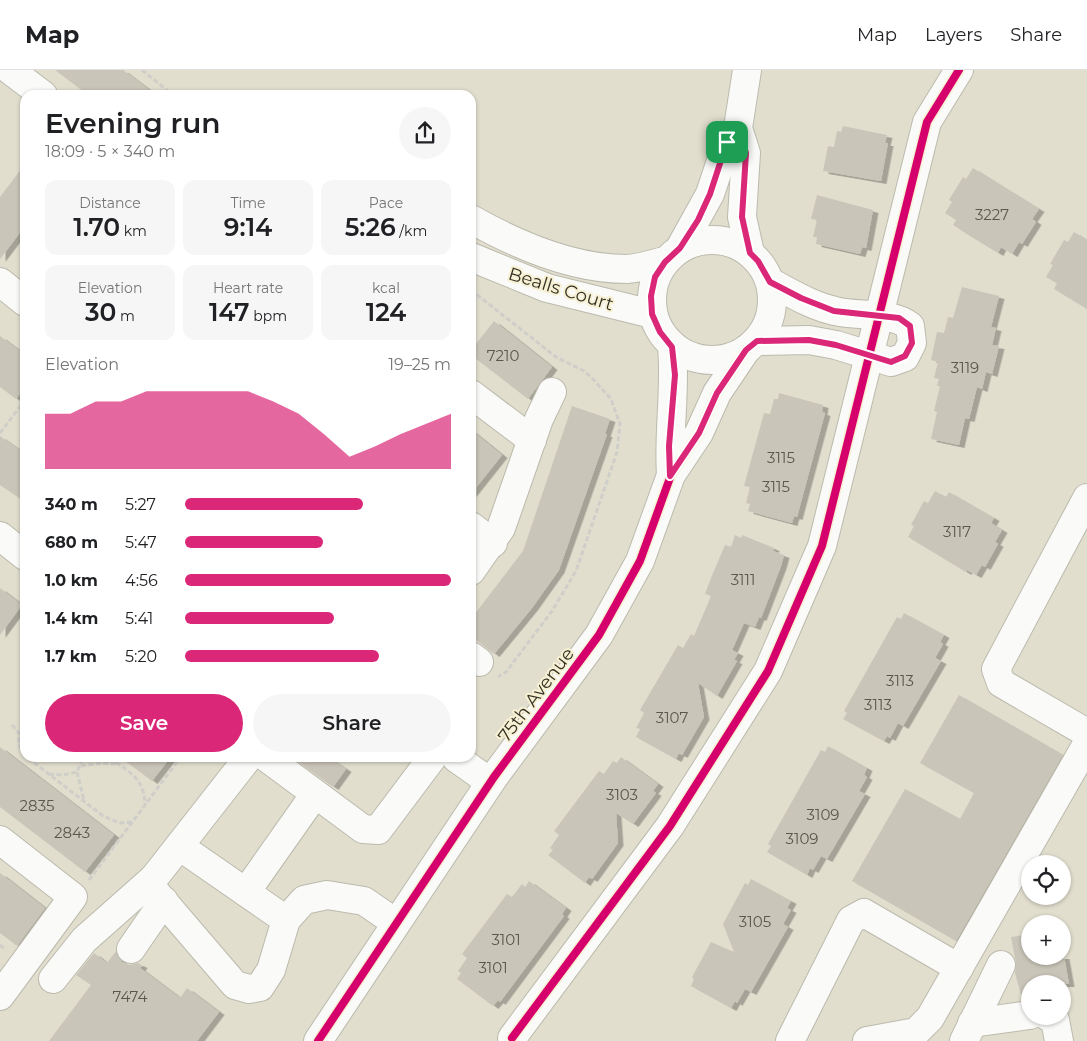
<!DOCTYPE html>
<html lang="en">
<head>
<meta charset="utf-8">
<style>
  :root { --surface:#fff; --page:#f6f6f6; --text:#202124; --muted:#757577; --line:#e0e0e0; --accent:#db2777 }
  body { margin:0; font-family:Montserrat,sans-serif; background:var(--page); color:var(--text); height:100vh; display:flex; flex-direction:column; font-size:19px; white-space:nowrap }
  * { box-sizing:border-box; margin:0 }
  p { font-size:16px; color:var(--muted) }
  .icon { flex:none; width:28px; height:28px; fill:none; stroke:currentColor; stroke-width:2; stroke-linecap:round; stroke-linejoin:round }
  .map { position:relative; flex:1; overflow:hidden }
  .side { position:absolute; left:20px; top:20px; width:456px; height:672px; display:flex; flex-direction:column; background:var(--surface); border-radius:15px; box-shadow:0 1px 4px #0004 }
  .side>* { flex:none }
  .controls { position:absolute; left:1021px; top:785px; display:grid; gap:10px }
  .controls a { display:grid; place-items:center; width:50px; height:50px; border-radius:50%; background:var(--surface); box-shadow:0 1px 4px #0004; font-size:25px }
  .pin { position:absolute; display:grid; place-items:center; width:42px; height:42px; color:#fff; margin:-21px; border-radius:10px; box-shadow:0 2px 8px #0006 }
  .round { display:grid; place-items:center; flex:none; width:52px; height:52px; border-radius:26px; background:var(--page) }
  .head { display:flex; align-items:center; justify-content:space-between; height:85px; padding:0 25px }
  h1 { font-size:28px; font-weight:600; line-height:38px }
  .figures { display:grid; grid-template-columns:repeat(3,1fr); gap:8px; height:85px; padding:5px 25px }
  .figures div { display:grid; align-content:center; border-radius:12px; background:var(--page); text-align:center }
  .figures b { font-size:25px; font-weight:600 }
  .figures small { font-size:14px; font-weight:400 }
  .figures p { font-size:14px }
  .chart { height:140px; padding:10px 25px }
  .chart p { display:flex; justify-content:space-between }
  .chart svg { width:100%; height:90px; margin-top:5px; fill:var(--accent); opacity:.7 }
  .action { display:flex; gap:10px; margin-top:auto; padding:10px 25px }
  .action a { flex:1; height:58px; border-radius:30px; background:var(--accent); color:#fff; font-size:20px; font-weight:600; line-height:58px; text-align:center }
  .action a+a { background:var(--page); color:var(--text) }
  ul { padding:0 25px; list-style:none; font-size:16px }
  li { display:grid; grid-template-columns:80px 60px 1fr; align-items:center; height:38px }
  li i { height:12px; border-radius:6px; background:var(--accent) }
  header { display:flex; align-items:center; gap:30px; box-sizing:border-box; height:70px; padding:0 25px; background:var(--surface); border-bottom:1px solid var(--line) }
  header strong { font-size:24px }
  nav { display:flex; gap:28px; margin-inline-start:auto; font-size:18px }
  .map>svg:first-child { display:block }
  .building { fill:#cac5b9; filter:url(#shadow) }
  .lines { fill:none; stroke-linecap:round; stroke-linejoin:round }
  .minor-casing { stroke:#bcbaad; stroke-width:30 }
  .path { stroke:#cfcec9; stroke-width:3; stroke-dasharray:5 2.5; stroke-linecap:butt }
  .minor { stroke:#fafaf8; stroke-width:28 }
  .cycleway-casing { stroke:#f7f0d3; stroke-width:11 }
  .cycleway { stroke:#d6006c; stroke-width:8 }
  .route-casing { stroke:#fff; stroke-width:10 }
  .route { stroke:#db2777; stroke-width:6 }
  .labels { text-anchor:middle; dominant-baseline:central; stroke-width:4; stroke-linejoin:round; paint-order:stroke }
  .number-label { font-size:15px; fill:#5a574c }
  .street-label { font-size:18px; fill:#343126; stroke:#f7f0d3 }
</style>
</head>
<body>
<header>
<strong>Map</strong>
<nav><a>Map</a><a>Layers</a><a>Share</a></nav>
</header>
<div class="map">
<svg width="1087" height="971" viewBox="0 0 1087 971">
  <defs>
    <filter id="shadow"><feDropShadow dx="5.5" dy="3" stdDeviation="0" flood-color="#0004"/></filter>
  </defs>
  <rect width="100%" height="100%" fill="#e1dece"/>
  <g class="building">
    <polygon points="55,0 123,0 156,25 88,25"/>
    <polygon points="843,56 887,65 885,73 888,73 881,111 823,101 828,76 834,77 837,61 841,62"/>
    <polygon points="25,94 25,156 0,189 0,127"/>
    <polygon points="973,98 1039,139 1032,149 1036,152 1022,174 1019,172 1012,184 1001,177 998,183 970,166 953,155 956,150 945,143 952,132 949,130 963,107 966,109"/>
    <polygon points="817,125 873,140 866,178 862,177 860,184 816,174 817,167 813,167 817,150 811,149"/>
    <polygon points="1074,162 1087,170 1087,239 1054,219 1057,213 1046,207 1053,195 1050,194 1064,170 1068,172"/>
    <polygon points="962,217 999,226 991,257 996,258 992,275 999,276 992,304 986,302 982,319 977,317 969,349 965,348 959,375 931,369 937,342 934,341 940,316 937,316 939,309 934,308 938,292 931,290 937,262 944,263 948,247 953,248"/>
    <polygon points="494,251 552,297 528,329 471,285 471,280"/>
    <polygon points="0,266 25,285 25,317 16,329 0,317"/>
    <polygon points="779,323 823,335 822,342 825,343 797,447 794,446 792,453 748,441 750,434 746,433 750,417 744,416 764,343 770,344 774,329 778,329"/>
    <polygon points="572,336 610,349 605,364 607,364 559,500 532,538 494,584 471,566 471,549 523,481"/>
    <polygon points="471,360 502,385 471,424"/>
    <polygon points="0,366 25,384 25,432 0,415"/>
    <polygon points="935,421 946,427 949,422 994,448 991,453 1002,460 995,472 998,474 985,497 982,495 976,505 967,500 966,502 908,467 914,456 911,455 924,431 928,433"/>
    <polygon points="735,465 741,468 742,465 774,478 773,481 784,485 781,496 761,548 759,547 755,557 744,553 732,580 738,583 734,590 737,591 717,626 698,613 704,647 682,685 679,683 676,689 636,667 640,659 636,658 644,643 640,640 678,575 683,578 691,564 694,566 711,526 705,524 711,508 725,475 731,477"/>
    <polygon points="0,518 22,535 0,565"/>
    <polygon points="904,543 944,565 940,572 943,574 935,588 941,591 903,656 898,653 890,668 887,666 884,671 843,649 847,643 844,641 897,547 901,549"/>
    <polygon points="959,625 1063,685 956,871 852,811 905,719 960,749 974,723 920,693"/>
    <polygon points="828,676 867,698 864,705 867,707 859,721 865,724 827,789 821,786 813,800 810,798 807,805 767,782 771,776 768,774 821,680 825,682"/>
    <polygon points="0,677 114,765 85,802 0,737"/>
    <polygon points="621,687 658,714 653,721 656,723 633,754 616,743 618,773 592,809 589,807 585,813 548,785 553,780 550,778 559,765 554,761 599,701 604,704 613,691 617,693"/>
    <polygon points="121,688 170,688 152,711"/>
    <polygon points="293,688 330,688 346,699 333,717"/>
    <polygon points="0,803 45,838 17,876 0,863"/>
    <polygon points="751,809 791,831 787,838 791,840 783,854 788,857 751,922 745,919 737,933 735,931 731,938 691,916 694,909 692,907 711,872 734,882 723,854 745,813 748,815"/>
    <polygon points="529,811 566,838 562,844 564,846 500,932 498,930 493,936 457,909 461,903 458,901 467,888 462,884 507,824 512,827 522,814 525,817"/>
    <polygon points="1030,864 1030,886 1064,886 1069,914 1030,914 1030,924 1021,925 1015,903 1016,893 1011,867"/>
    <polygon points="116,881 122,892 130,895 138,893 142,895 140,898 180,928 187,918 219,942 197,971 49,971 91,915 76,905 94,883 107,893"/>
  </g>
  <g class="lines">
    <defs>
      <g id="minor">
        <polyline points="10,0 43,25"/>
        <polyline points="747,0 738,58 746,83 742,147 750,183"/>
        <path d="M 471,149 C 517,175 574,199 627,199 C 640,198 652,194 665,191"/>
        <circle cx="712" cy="230" r="60"/>
        <polyline points="680,178 710,124 727,73 738,58"/>
        <polyline points="471,187 547,218 652,244"/>
        <polyline points="0,212 25,232"/>
        <path d="M 757,271 L 809,270 L 836,275 L 891,292 L 905,287 L 912,273 L 910,256 C 890,241 859,247 835,241 C 812,236 791,223 770,212"/>
        <polyline points="471,324 532,370"/>
        <path d="M 671,405 C 668,362 676,320 672,277"/>
        <polyline points="1087,428 996,599 1001,613 1087,663"/>
        <polyline points="471,456 493,473"/>
        <polyline points="0,466 25,486"/>
        <polyline points="471,501 501,458 539,349 552,322"/>
        <polyline points="471,586 479,592"/>
        <polyline points="248,688 154,808 152,818 235,915 249,919 260,917 271,900 286,850 304,830 327,825 364,831 396,853"/>
        <polyline points="267,688 363,759 378,760 432,688"/>
        <polyline points="456,688 490,712"/>
        <polyline points="0,770 73,827 0,926"/>
        <polyline points="179,776 286,850"/>
        <polyline points="246,822 315,724"/>
        <polyline points="131,879 164,831"/>
        <polyline points="53,909 84,870 154,808"/>
        <polyline points="1047,946 1055,950 1059,971"/>
        <polyline points="972,953 1030,945"/>
        <polyline points="512,968 670,756 768,601 822,476 927,52 959,0"/>
        <polyline points="318,971 494,707 599,565 640,491 671,405 699,363 717,323 746,280"/>
        <polyline points="790,971 851,850 864,843 959,898"/>
        <polyline points="867,971 916,962 930,948 1087,674"/>
        <polyline points="964,971 1001,895"/>
      </g>
    </defs>
    <use href="#minor" class="minor-casing"/>
    <g class="path">
      <polyline points="142,0 173,25"/>
      <polyline points="471,220 556,287 584,301 592,308 611,329 620,354 617,382 576,501 552,541 506,602 498,607"/>
      <polyline points="0,363 25,330"/>
      <polyline points="24,639 25,639"/>
      <polyline points="12,655 19,663 19,675 25,685"/>
      <polyline points="28,688 103,746 120,753 132,752"/>
      <path d="M 110,688 C 129,702 144,708 145,734"/>
      <polyline points="81,696 102,693 118,694"/>
      <polyline points="77,702 84,730"/>
      <polyline points="49,704 62,705 77,702 83,688"/>
      <polyline points="89,810 180,688"/>
      <polyline points="0,875 6,880"/>
    </g>
    <use href="#minor" class="minor"/>
    <defs>
      <g id="cycleway">
        <polyline points="512,968 670,756 768,601 822,476 927,52 959,0"/>
        <polyline points="318,971 494,707 599,565 640,491 671,405 699,363 717,323 746,280"/>
      </g>
    </defs>
    <use href="#cycleway" class="cycleway-casing"/>
    <use href="#cycleway" class="cycleway"/>
  </g>
  <g class="lines">
    <defs>
      <polygon id="route" points="738,58 746,83 742,147 750,183 758,191 770,212 801,228 834,241 899,248 910,256 912,273 905,286 891,292 836,275 809,270 757,271 746,280 717,323 699,363 670,406 669,376 675,305 672,277 660,262 652,244 651,226 655,207 665,192 680,178 698,150 710,124 727,72"/>
    </defs>
    <use href="#route" class="route-casing"/>
    <use href="#route" class="route"/>
  </g>
  <g class="labels">
    <g class="number-label">
      <text x="992" y="144">3227</text>
      <text x="503" y="285">7210</text>
      <text x="965" y="297">3119</text>
      <text x="781" y="387">3115</text>
      <text x="776" y="416">3115</text>
      <text x="957" y="461">3117</text>
      <text x="743" y="509">3111</text>
      <text x="900" y="610">3113</text>
      <text x="878" y="634">3113</text>
      <text x="672" y="647">3107</text>
      <text x="622" y="724">3103</text>
      <text x="37" y="735">2835</text>
      <text x="823" y="744">3109</text>
      <text x="72" y="762">2843</text>
      <text x="802" y="768">3109</text>
      <text x="755" y="851">3105</text>
      <text x="506" y="869">3101</text>
      <text x="493" y="897">3101</text>
      <text x="130" y="926">7474</text>
    </g>
    <g class="street-label">
      <text transform="translate(561 219) rotate(17)">Bealls Court</text>
      <text transform="translate(536 625) rotate(-53)">75th Avenue</text>
    </g>
  </g>
</svg>
<div class="controls">
<a><svg class="icon" aria-label="locate" viewBox="0 0 24 24"><circle cx="12" cy="12" r="6"/><path d="M12 2v4M12 18v4M2 12h4M18 12h4"/></svg></a>
<a>+</a>
<a>−</a>
</div>
<div class="pin" style="left:727px;top:72px;background:#1e9e55"><svg class="icon" aria-label="arrive" viewBox="0 0 24 24"><path d="M6 21V4h12l-3 4 3 4H6"/></svg></div>
<section class="side">
<div class="head"><div><h1>Evening run</h1><p>18:09 · 5 × 340 m</p></div><a class="round"><svg class="icon" aria-label="share" viewBox="0 0 24 24"><path d="M12 15V3M7 8l5-5 5 5M5 13v7h14v-7"/></svg></a></div>
<div class="figures">
<div><p>Distance</p><b>1.70<small> km</small></b></div>
<div><p>Time</p><b>9:14</b></div>
<div><p>Pace</p><b>5:26<small> /km</small></b></div>
</div>
<div class="figures">
<div><p>Elevation</p><b>30<small> m</small></b></div>
<div><p>Heart rate</p><b>147<small> bpm</small></b></div>
<div><p>kcal</p><b>124</b></div>
</div>
<div class="chart"><p><span>Elevation</span>19–25 m</p>
<svg viewBox="0 0 160 44" preserveAspectRatio="none"><path d="M0 44V17L10 17L20 11L30 11L40 6L50 6L60 6L70 6L80 6L90 11L100 17L110 27L120 38L130 33L140 27L150 22L160 17V44z"/></svg>
</div>
<ul>
<li><b>340 m</b>5:27<i style="width:67%"></i></li>
<li><b>680 m</b>5:47<i style="width:52%"></i></li>
<li><b>1.0 km</b>4:56<i style="width:100%"></i></li>
<li><b>1.4 km</b>5:41<i style="width:56%"></i></li>
<li><b>1.7 km</b>5:20<i style="width:73%"></i></li>
</ul>
<div class="action"><a>Save</a><a>Share</a></div>
</section>
</div>
</body>
</html>
